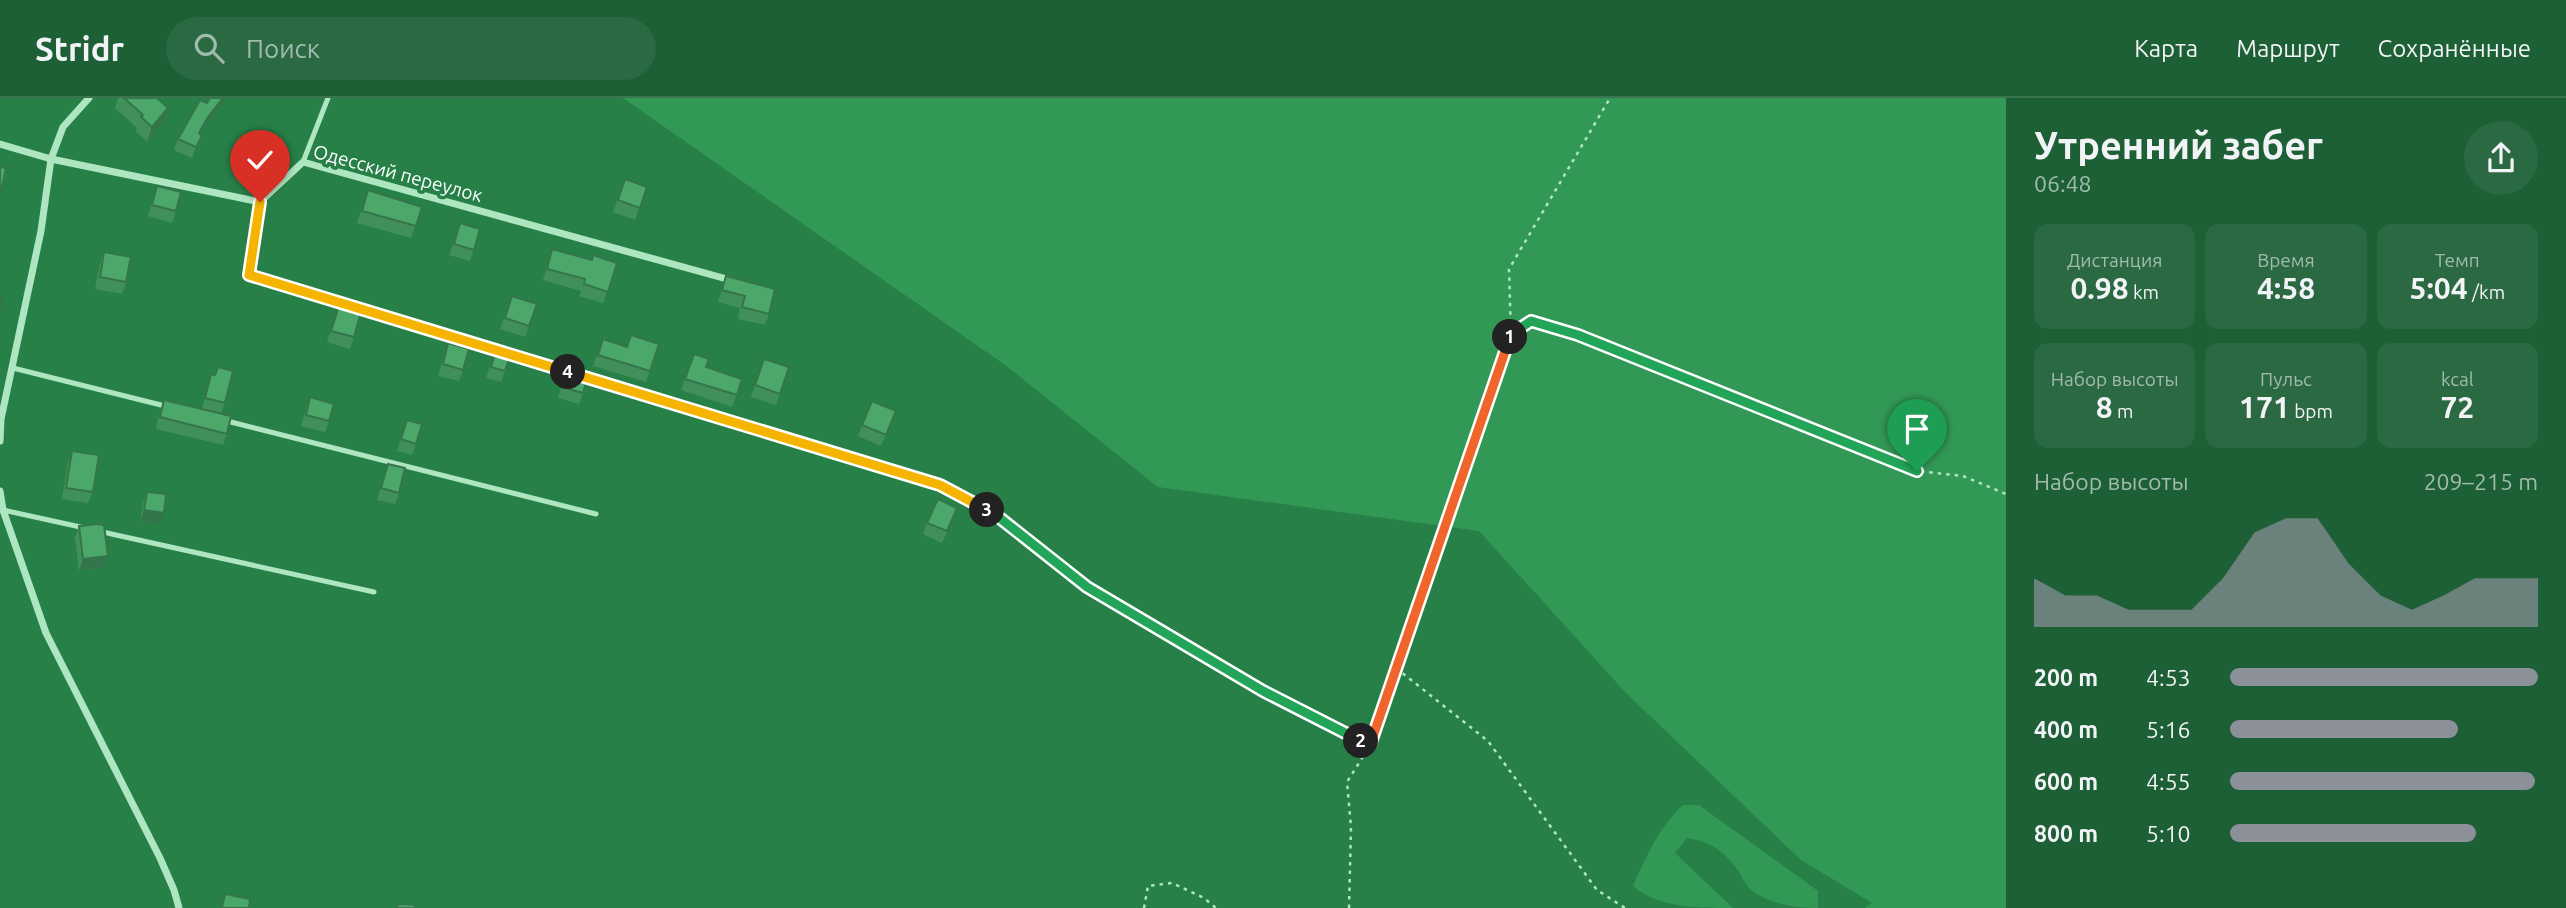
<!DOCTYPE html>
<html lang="ru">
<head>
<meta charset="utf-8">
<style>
  :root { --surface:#1d6035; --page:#2a6941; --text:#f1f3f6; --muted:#a0bbad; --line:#3b7550; --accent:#8c9099 }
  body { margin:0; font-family:Ubuntu,sans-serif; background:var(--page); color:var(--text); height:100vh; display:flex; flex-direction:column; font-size:26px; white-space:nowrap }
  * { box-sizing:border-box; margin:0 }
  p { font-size:23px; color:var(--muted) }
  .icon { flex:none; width:38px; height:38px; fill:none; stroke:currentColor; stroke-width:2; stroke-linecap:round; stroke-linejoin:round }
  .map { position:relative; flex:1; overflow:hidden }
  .panel { display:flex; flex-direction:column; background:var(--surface); width:560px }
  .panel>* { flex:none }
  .pin { position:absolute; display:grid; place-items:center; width:60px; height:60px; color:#fff; margin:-72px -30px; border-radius:50% 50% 50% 0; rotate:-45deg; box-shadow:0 0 7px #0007 }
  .pin .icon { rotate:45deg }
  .km { position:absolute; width:35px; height:35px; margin:-18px; border-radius:50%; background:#222; color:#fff; font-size:19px; line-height:35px; text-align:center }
  .round { display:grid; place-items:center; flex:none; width:74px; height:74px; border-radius:37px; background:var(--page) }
  .head { display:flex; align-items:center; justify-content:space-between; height:119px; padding:0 28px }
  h1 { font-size:38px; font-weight:700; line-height:52px }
  .figures { display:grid; grid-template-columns:repeat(3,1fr); gap:10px; height:119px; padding:7px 28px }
  .figures div { display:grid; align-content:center; border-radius:14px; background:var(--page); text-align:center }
  .figures b { font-size:30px; font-weight:700 }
  .figures small { font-size:19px; font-weight:400 }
  .figures p { font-size:19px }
  .chart { height:196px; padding:14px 28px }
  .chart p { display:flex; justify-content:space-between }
  .chart svg { width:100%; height:126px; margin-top:7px; fill:var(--accent); opacity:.7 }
  ul { padding:0 28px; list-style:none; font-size:23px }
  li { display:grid; grid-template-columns:112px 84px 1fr; align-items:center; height:52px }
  li i { height:18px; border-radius:9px; background:var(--accent) }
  header { display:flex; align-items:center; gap:42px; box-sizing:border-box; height:98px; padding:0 35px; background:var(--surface); border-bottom:2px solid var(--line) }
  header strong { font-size:33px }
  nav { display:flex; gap:38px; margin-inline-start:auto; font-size:24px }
  .search { width:490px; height:63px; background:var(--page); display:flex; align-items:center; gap:18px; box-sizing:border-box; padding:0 24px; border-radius:38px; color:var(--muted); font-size:26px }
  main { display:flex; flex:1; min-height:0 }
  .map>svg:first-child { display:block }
  .green { fill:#329855 }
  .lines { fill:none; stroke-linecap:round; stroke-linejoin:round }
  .path { stroke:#afe6c2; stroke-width:2.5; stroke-dasharray:3.5 5; stroke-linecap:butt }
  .lane { stroke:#afe6c2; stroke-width:5 }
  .street { stroke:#afe6c2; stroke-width:7 }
  .wall { fill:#41905c }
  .shaded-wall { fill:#35754b }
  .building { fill:#4ca76b; stroke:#35754b; stroke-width:2 }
  .split-1-casing { stroke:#fff; stroke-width:14 }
  .split-2-casing { stroke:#fff; stroke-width:14 }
  .split-3-casing { stroke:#fff; stroke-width:14 }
  .split-4-casing { stroke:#fff; stroke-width:14 }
  .split-5-casing { stroke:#fff; stroke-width:14 }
  .split-1 { stroke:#22a559; stroke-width:9 }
  .split-2 { stroke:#f0652b; stroke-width:9 }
  .split-3 { stroke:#22a559; stroke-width:9 }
  .split-4 { stroke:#f5b400; stroke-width:9 }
  .split-5 { stroke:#f5b400; stroke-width:9 }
  .labels { text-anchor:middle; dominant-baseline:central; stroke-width:7; stroke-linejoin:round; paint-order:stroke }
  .street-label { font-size:19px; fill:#fff; stroke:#278047 }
</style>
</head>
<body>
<header>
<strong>Stridr</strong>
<div class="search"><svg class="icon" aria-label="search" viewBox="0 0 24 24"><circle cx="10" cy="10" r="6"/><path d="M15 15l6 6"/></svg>Поиск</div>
<nav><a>Карта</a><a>Маршрут</a><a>Сохранённые</a></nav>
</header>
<main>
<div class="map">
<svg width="2006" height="810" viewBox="0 0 2006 810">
  <rect width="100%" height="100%" fill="#278047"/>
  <g class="green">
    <polygon points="623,0 2006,0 2006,810 1865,810 1872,805 1801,762 1626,595 1479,433 1158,389 1005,267"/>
    <path d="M 1683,707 L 1699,707 L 1818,793 L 1818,810 C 1796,810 1769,806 1751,792 C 1746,788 1743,780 1739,774 C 1726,754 1710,743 1687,740 L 1675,755 L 1733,810 C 1698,810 1658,810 1633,788 C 1647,757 1658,731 1683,707 Z"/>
  </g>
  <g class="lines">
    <g class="path">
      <polyline points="1511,236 1531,223 1578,237 1917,373 1963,378 2006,396"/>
      <polyline points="1396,570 1488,643 1597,792 1625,810"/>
      <polyline points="1374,636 1511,236 1509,171 1610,0"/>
      <polyline points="1144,810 1148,788 1172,785 1204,800 1216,810"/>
      <polyline points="1349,810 1351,729 1347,684 1364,657"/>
    </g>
    <g class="lane">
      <polyline points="303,64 328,0"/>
      <polyline points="13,270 169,309"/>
      <polyline points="223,322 596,416"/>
      <polyline points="3,412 85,430"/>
      <polyline points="98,433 374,494"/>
    </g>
    <g class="street">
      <polyline points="0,46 51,61 260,104 303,64 734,183"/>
      <polyline points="260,104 249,177 940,387 996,417 1087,489 1263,593 1370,647"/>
      <polyline points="0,343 1,321 41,133 51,61 63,29 89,0"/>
      <polyline points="0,393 3,412 46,535 160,760 174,792 179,810"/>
    </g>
  </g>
  <g class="wall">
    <polygon points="118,0 157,0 168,10 163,25 147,43 136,34 137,30 115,10"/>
    <polygon points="210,0 227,0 204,30 200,36 202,38 198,49 192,60 174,52 178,41 207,5"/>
    <polygon points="625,81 647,89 635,122 613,114"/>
    <polygon points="157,88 176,113 172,125 148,118"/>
    <polygon points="368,92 422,109 411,140 357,125"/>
    <polygon points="460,125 480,131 470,163 449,157"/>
    <polygon points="552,151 592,162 617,165 603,205 579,198 581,193 543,182"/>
    <polygon points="104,154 126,184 122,196 95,191 100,166"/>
    <polygon points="726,178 769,216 765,227 738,221 740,210 718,204"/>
    <polygon points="512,198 537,206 525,239 500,231"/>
    <polygon points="339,208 354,239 350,251 327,244"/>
    <polygon points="603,241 627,249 659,246 646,284 593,268"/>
    <polygon points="448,245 463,272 459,283 438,278"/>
    <polygon points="498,246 505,273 501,284 486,280"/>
    <polygon points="694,256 706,269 742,281 732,309 681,292"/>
    <polygon points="764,261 789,269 776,307 751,299"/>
    <polygon points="568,268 583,295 579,306 558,300"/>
    <polygon points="218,269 225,305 221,315 227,336 223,347 156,331 160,313 164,302 202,311 211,276 215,277"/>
    <polygon points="310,299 329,323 325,334 301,328"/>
    <polygon points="896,313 881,348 858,338 862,327"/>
    <polygon points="407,322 416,346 412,357 397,353"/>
    <polygon points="72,353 93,394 88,405 62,401 68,364"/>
    <polygon points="388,366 399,395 395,406 377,402"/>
    <polygon points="147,394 160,426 140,424 143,405"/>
    <polygon points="953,421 942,445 923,436 927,425"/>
    <polygon points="79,428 104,469 79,473 75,440"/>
  </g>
  <g class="shaded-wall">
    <polygon points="223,0 227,0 204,30 194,47 199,35 208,19"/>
    <polygon points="168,10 163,25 147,43 152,29"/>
    <polygon points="202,38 198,49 192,60 196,49"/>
    <polygon points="144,412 164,415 160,426 140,424"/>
    <polygon points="108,458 104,469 79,473 83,461"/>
  </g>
  <g class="building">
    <polygon points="124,0 157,0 168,10 152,29 141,19 143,17"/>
    <polygon points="210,0 223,0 208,19 199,35 202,38 196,49 178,41 200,2 207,5"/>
    <polygon points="0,69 6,70 1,94 0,94"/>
    <polygon points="625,81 647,89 640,110 618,102"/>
    <polygon points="157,88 181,94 176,113 152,107"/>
    <polygon points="368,92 422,109 416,128 362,113"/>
    <polygon points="460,125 480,131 474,152 454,146"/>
    <polygon points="552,151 592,162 593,157 617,165 608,194 584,186 585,181 547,171"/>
    <polygon points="104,154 131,159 126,184 100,179"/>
    <polygon points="726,178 775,191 769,216 742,209 745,198 722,192"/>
    <polygon points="512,198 537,206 529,228 505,220"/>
    <polygon points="0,200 2,200 0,215"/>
    <polygon points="339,208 361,214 354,239 331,233"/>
    <polygon points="631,237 659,246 650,273 598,257 603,241 627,249"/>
    <polygon points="448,245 469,251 463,272 443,266"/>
    <polygon points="498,246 512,251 505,273 491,269"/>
    <polygon points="694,256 709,261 706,269 742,281 737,297 685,281"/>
    <polygon points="764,261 789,269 780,296 755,287"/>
    <polygon points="568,268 589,274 583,295 562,289"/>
    <polygon points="218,269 233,273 225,305 205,300 211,276 215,277"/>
    <polygon points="310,299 334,306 329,323 306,317"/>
    <polygon points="164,302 231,318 227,336 160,319"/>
    <polygon points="872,303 896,313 886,337 862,327"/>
    <polygon points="407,322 422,326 416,346 401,341"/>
    <polygon points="72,353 99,357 93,394 66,390"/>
    <polygon points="388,366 405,370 399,395 381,390"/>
    <polygon points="147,394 166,396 164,415 144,412"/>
    <polygon points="938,401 957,410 947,433 927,425"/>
    <polygon points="97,426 104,427 108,458 83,461 79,428"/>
    <polygon points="225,796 250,801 249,810 222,810"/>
    <polygon points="398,806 415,807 415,810 397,810"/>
  </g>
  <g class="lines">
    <defs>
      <polyline id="split-1" points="1510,239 1511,236 1531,223 1578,237 1917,373"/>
      <polyline id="split-2" points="1361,643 1370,647 1510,239"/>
      <polyline id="split-3" points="987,412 996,417 1087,489 1263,593 1361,643"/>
      <polyline id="split-4" points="568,274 940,387 987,412"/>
      <polyline id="split-5" points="260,104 249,177 568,274"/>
    </defs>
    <use href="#split-1" class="split-1-casing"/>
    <use href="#split-2" class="split-2-casing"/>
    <use href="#split-3" class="split-3-casing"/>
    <use href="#split-4" class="split-4-casing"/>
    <use href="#split-5" class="split-5-casing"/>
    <use href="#split-1" class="split-1"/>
    <use href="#split-2" class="split-2"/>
    <use href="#split-3" class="split-3"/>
    <use href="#split-4" class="split-4"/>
    <use href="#split-5" class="split-5"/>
  </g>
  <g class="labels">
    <g class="street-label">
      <text transform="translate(398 75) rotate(15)">Одесский переулок</text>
    </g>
  </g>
</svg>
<div class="pin" style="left:1917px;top:373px;background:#1e9e55"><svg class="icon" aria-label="arrive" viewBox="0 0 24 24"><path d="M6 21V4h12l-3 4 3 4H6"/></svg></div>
<div class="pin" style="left:260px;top:104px;background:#d93025"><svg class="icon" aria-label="check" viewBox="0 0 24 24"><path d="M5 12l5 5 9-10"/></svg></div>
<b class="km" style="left:1510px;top:239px">1</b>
<b class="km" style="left:1361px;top:643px">2</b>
<b class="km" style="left:987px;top:412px">3</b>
<b class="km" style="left:568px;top:274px">4</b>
</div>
<section class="panel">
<div class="head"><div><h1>Утренний забег</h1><p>06:48</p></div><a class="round"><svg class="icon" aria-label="share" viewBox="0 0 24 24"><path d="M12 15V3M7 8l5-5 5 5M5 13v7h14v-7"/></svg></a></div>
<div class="figures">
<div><p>Дистанция</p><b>0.98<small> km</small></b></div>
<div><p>Время</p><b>4:58</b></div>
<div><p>Темп</p><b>5:04<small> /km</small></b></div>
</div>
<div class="figures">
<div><p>Набор высоты</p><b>8<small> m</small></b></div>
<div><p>Пульс</p><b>171<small> bpm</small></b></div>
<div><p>kcal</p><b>72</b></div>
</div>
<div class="chart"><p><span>Набор высоты</span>209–215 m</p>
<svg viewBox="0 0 160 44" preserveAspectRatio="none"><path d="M0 44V27L10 33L20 33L30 38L40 38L50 38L60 27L70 11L80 6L90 6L100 22L110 33L120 38L130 33L140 27L150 27L160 27V44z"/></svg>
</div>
<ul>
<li><b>200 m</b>4:53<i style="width:100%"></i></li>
<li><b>400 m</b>5:16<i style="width:74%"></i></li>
<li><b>600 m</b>4:55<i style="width:99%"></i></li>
<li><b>800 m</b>5:10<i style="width:80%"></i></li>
</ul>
</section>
</main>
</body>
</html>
